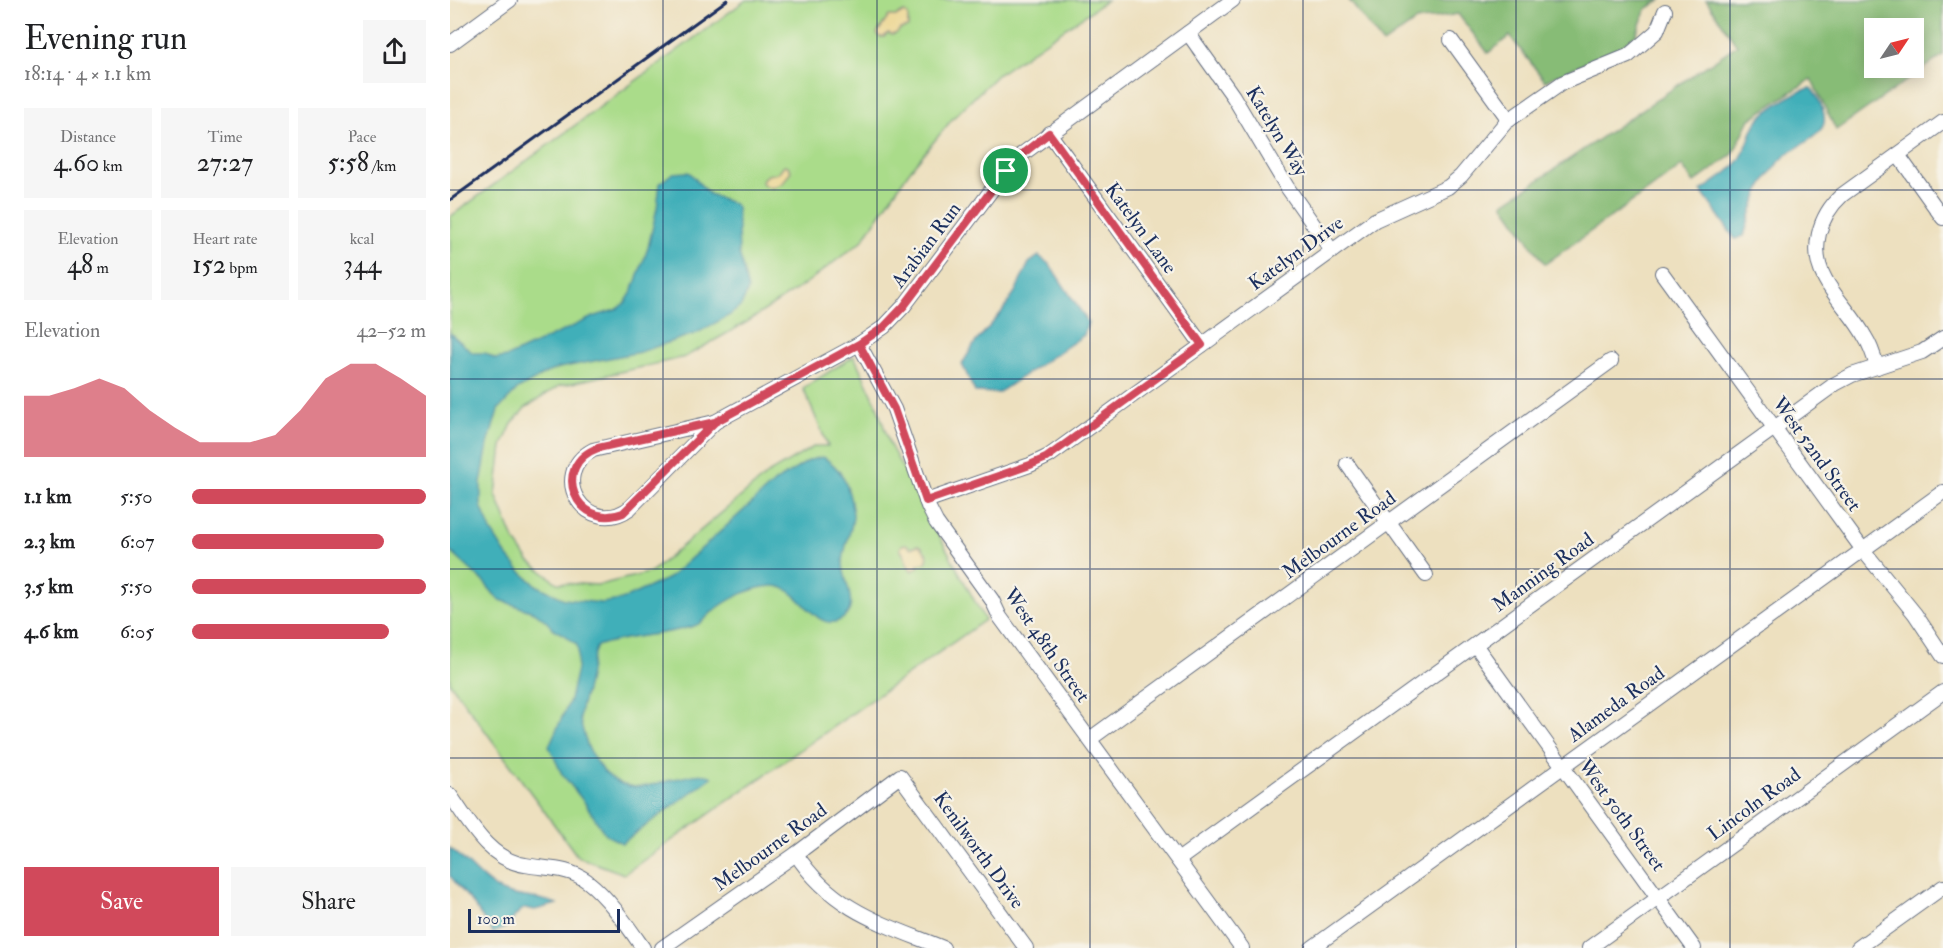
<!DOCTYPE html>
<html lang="en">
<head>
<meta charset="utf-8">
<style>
  :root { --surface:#fff; --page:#f6f6f6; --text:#202124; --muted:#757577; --accent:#d1495b }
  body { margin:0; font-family:"IM FELL Double Pica",serif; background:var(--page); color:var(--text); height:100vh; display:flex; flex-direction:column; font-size:22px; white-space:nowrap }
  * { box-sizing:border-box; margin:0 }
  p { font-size:20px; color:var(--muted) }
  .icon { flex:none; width:33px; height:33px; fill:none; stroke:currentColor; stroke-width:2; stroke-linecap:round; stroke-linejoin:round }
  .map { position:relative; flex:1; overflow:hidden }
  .side { display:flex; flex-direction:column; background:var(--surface); width:450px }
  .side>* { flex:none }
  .needle { width:39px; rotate:55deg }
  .buttons { position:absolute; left:1414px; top:18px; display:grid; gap:12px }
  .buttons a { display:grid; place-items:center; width:60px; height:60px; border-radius:0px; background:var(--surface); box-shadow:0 3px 15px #0003; font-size:30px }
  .scale { position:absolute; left:18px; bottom:15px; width:152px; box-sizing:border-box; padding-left:6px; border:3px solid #1b2f5e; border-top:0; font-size:16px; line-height:21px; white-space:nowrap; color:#1b2f5e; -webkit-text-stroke:4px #f7f3e8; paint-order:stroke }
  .pin { position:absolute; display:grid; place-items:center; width:51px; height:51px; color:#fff; margin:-26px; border:3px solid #fff; border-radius:50%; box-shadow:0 2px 6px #0007 }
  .round { display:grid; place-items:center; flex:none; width:63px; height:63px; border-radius:0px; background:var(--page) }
  .head { display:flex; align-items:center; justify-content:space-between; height:102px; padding:0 24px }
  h1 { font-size:33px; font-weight:600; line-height:45px }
  .figures { display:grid; grid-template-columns:repeat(3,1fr); gap:9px; height:102px; padding:6px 24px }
  .figures div { display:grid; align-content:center; border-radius:0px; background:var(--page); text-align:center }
  .figures b { font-size:26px; font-weight:600 }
  .figures small { font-size:16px; font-weight:400 }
  .figures p { font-size:16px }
  .chart { height:168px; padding:12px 24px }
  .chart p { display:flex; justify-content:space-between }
  .chart svg { width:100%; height:108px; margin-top:6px; fill:var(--accent); opacity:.7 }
  .button { display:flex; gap:12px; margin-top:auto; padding:12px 24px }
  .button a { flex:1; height:69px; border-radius:0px; background:var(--accent); color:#fff; font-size:24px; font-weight:600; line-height:69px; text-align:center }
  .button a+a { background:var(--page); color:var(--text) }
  ul { padding:0 24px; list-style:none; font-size:20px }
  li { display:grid; grid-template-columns:96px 72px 1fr; align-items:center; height:45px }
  li i { height:15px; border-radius:8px; background:var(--accent) }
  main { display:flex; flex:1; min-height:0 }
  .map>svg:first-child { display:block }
  .green { fill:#aadc8a; stroke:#628674; stroke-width:1.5 }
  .forest { fill:#87bc76; stroke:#51766a; stroke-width:1.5; fill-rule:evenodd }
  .sand { fill:#eeda9e; stroke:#84847e; stroke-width:1.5 }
  .water { fill:#3fafb9; stroke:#2d6f8c; stroke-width:1.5 }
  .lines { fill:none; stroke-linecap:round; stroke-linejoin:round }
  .minor-casing { stroke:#646d80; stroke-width:16 }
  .minor { stroke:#fff; stroke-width:14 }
  .rail { stroke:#1b2f5e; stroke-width:3 }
  .route-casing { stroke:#fff; stroke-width:12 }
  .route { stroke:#d1495b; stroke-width:8 }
  .grid { fill:none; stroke:#1b2f5e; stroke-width:1.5; stroke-opacity:0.55 }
  .labels { text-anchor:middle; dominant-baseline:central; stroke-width:4.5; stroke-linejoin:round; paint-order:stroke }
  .street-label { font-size:20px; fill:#1b2f5e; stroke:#f7f3e8 }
</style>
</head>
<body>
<main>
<section class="side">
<div class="head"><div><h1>Evening run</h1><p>18:14 · 4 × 1.1 km</p></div><a class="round"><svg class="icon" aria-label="share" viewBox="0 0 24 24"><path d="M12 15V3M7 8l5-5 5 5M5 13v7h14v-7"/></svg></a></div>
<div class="figures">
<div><p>Distance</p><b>4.60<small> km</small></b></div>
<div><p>Time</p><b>27:27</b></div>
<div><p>Pace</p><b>5:58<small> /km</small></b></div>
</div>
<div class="figures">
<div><p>Elevation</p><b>48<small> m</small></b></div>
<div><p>Heart rate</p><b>152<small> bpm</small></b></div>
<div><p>kcal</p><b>344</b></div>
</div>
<div class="chart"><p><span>Elevation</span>42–52 m</p>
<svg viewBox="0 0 160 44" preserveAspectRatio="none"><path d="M0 44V19L10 19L20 16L30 12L40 16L50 25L60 32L70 38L80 38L90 38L100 35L110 25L120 12L130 6L140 6L150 12L160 19V44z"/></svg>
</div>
<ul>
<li><b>1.1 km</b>5:50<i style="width:100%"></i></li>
<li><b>2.3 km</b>6:07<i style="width:82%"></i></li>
<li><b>3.5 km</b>5:50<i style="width:100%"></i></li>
<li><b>4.6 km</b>6:05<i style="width:84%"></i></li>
</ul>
<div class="button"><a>Save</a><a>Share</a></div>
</section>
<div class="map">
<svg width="1493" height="948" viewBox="0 0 1493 948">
  <rect width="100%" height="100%" fill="#f7f3e8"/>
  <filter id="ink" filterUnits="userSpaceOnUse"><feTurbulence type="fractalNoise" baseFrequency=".0167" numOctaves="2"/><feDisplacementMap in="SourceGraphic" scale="12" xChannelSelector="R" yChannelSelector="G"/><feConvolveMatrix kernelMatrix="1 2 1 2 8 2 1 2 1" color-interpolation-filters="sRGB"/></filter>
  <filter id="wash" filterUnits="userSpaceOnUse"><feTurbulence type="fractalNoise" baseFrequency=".008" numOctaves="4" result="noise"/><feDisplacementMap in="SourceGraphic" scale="24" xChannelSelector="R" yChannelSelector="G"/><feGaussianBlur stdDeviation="1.35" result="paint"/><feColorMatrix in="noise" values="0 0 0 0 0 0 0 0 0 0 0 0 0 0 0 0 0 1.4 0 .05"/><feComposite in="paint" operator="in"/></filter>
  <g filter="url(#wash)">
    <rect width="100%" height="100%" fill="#ede0bf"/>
    <polygon class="green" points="296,0 657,0 547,75 504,117 458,173 412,241 355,284 297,322 235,357 109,386 75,408 62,424 52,446 46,495 64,540 79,561 107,583 149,585 201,572 319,473 365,446 378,446 353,388 404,356 426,403 440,445 535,620 174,874 128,857 0,683 0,217"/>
    <g class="forest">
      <polygon points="899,0 1211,0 1196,9 1186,35 1170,47 1095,81 1060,36 1038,53 1008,14 966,21 933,44"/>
      <path d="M 1256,0 L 1493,0 L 1493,55 L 1386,130 L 1361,79 L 1300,119 L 1283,154 L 1244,183 L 1232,166 L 1095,264 L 1053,204 L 1287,45 ZM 1464,28 L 1464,68 L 1425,68 L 1425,28 Z"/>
    </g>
    <g class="sand">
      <polygon points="454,12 458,15 458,27 450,29 447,33 442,35 438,33 434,37 429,37 427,33 439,16 447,16"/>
      <path d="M 334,165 L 338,166 L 341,171 L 333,183 L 322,188 L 314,185 L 312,182 C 314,173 322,175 328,173 Z"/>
      <path d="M 456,544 L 461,548 L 467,545 L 471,546 L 478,556 L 476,563 L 468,564 L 468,568 L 462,571 C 457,567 455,555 450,549 L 452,545 Z"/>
    </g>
    <g class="water">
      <path d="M 1361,88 C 1368,96 1378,116 1373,126 C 1366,140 1344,147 1333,158 C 1311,179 1302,207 1294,236 L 1285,239 L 1251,191 C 1264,182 1278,174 1288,162 C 1297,151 1299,135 1306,123 C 1314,111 1347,90 1361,88 Z"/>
      <path d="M 237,172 L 240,173 L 259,194 L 282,203 L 287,207 L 289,253 L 298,290 L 291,306 L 280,315 L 247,333 L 190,352 L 109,368 L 96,373 L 68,389 L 48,410 L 38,444 L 31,483 L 31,506 L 41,531 L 55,553 L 70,571 L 86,585 L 114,599 L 152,603 L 171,600 L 219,578 L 326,481 L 360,460 L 373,457 C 391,468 397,482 401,502 C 401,506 403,511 403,515 C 403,530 393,546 393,564 C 393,581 413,611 388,621 C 364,631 350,586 324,586 C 303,586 278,599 262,612 C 257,617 251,624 244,626 C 212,636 178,635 147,646 C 141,657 141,670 138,682 C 136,694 130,705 130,718 C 130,724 133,729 134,735 C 140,759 159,786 186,787 C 209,787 245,768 262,777 L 172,843 L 160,837 L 153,831 L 135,803 L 112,774 L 99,746 L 120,700 L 127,669 L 128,651 L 127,645 L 116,636 L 103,629 L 96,621 L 86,613 L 48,599 L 34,582 L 0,551 L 0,333 L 23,353 L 35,353 L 45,359 L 57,357 L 143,317 L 165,310 L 175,303 L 182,292 L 198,248 L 207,208 L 210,183 L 223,173 Z"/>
      <polygon points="589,256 600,265 638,322 634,335 548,393 525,392 512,364 525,343 551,313 565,292 579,263"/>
      <path d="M 0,848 C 18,861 31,881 51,891 C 69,899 89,896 107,904 L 85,910 L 75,908 C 61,915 65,926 43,933 L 24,905 L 0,876 Z"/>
    </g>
  </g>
  <g filter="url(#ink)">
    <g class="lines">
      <defs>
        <g id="minor">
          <polyline points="738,33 783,96 837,187 882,251"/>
          <polyline points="1001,40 1059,120"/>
          <polyline points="0,44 60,0"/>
          <polyline points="599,133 752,345"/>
          <polyline points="1448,155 1493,218"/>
          <polyline points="1212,273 1413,550 1465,614 1493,656"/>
          <polyline points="409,344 444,409 478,506 486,522 542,600 550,617 792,948"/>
          <path d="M 1427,367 C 1424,356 1421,346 1415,337 C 1404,316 1386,300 1375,279 C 1359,250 1369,216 1392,195 L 1493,122"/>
          <polyline points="265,422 409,344 434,327 454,306 556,171 571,155 783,0"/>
          <path d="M 265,422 L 180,508 C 137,539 96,475 143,450 Z"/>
          <polyline points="897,464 976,575"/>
          <polyline points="476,501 580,465 599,456 925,220 998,187 1011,176 1056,122 1112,83 1178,56 1207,31 1215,11"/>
          <polyline points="1026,646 1244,948"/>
          <polyline points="640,739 1161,361"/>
          <path d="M 0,795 C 19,822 39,860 75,865 C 97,869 118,867 137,881 C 159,898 177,925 193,948"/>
          <path d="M 346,854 C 383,911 434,924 493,948"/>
          <polyline points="728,860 1385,384 1402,375 1472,352 1493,338"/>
          <polyline points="212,948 346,854 450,776 576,948"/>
          <polyline points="862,948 1493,492"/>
          <polyline points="1139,948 1493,692"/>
          <polyline points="1408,948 1493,887"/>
        </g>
      </defs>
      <use href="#minor" class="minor-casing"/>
      <use href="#minor" class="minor"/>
      <polyline class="rail" points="0,200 277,0"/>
    </g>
  </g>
  <g class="lines" filter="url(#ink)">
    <defs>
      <path id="route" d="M 556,171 L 454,306 L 434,327 L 409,344 L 265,422 L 173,513 C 125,531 100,465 148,448 L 265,422 L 409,344 L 444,409 L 476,501 L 580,465 L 596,458 L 752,345 L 599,133 L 571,155 L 556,171"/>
    </defs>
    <use href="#route" class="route-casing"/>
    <use href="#route" class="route"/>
  </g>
  <path class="grid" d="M 213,0 L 213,948M 427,0 L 427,948M 640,0 L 640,948M 853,0 L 853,948M 1066,0 L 1066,948M 1280,0 L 1280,948M 0,190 L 1493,190M 0,379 L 1493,379M 0,569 L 1493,569M 0,758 L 1493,758"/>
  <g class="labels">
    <g class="street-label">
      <text transform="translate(827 131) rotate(59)">Katelyn Way</text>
      <text transform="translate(691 228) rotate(54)">Katelyn Lane</text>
      <text transform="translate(476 245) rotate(-53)">Arabian Run</text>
      <text transform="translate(846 253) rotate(-36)">Katelyn Drive</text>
      <text transform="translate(1367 454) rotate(54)">West 52nd Street</text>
      <text transform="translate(889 535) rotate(-36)">Melbourne Road</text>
      <text transform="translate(1093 572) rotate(-36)">Manning Road</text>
      <text transform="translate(597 645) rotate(55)">West 48th Street</text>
      <text transform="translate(1166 704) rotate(-36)">Alameda Road</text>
      <text transform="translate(1304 804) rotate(-36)">Lincoln Road</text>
      <text transform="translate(1172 815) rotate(54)">West 50th Street</text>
      <text transform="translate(320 847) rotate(-36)">Melbourne Road</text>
      <text transform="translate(529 850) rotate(54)">Kenilworth Drive</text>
    </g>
  </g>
</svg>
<div class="buttons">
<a><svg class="needle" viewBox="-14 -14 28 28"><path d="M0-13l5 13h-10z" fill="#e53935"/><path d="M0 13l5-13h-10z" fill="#757577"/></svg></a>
</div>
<div class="scale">100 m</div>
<div class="pin" style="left:556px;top:171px;background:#1e9e55"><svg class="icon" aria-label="arrive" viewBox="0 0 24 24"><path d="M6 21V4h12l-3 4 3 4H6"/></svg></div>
</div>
</main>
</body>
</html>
